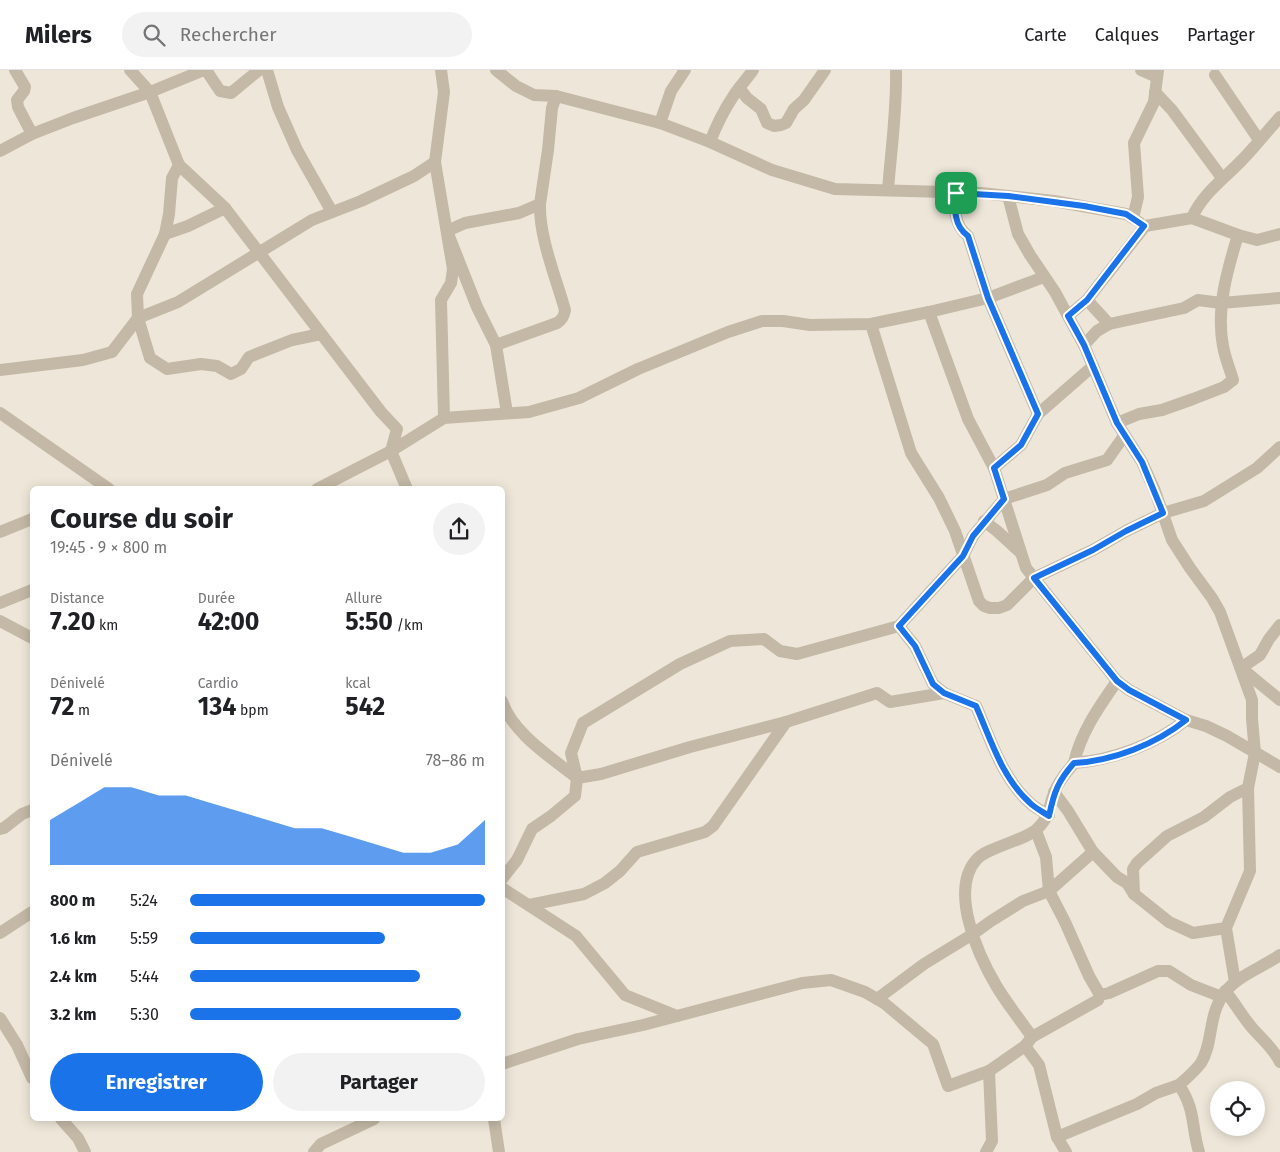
<!DOCTYPE html>
<html lang="fr">
<head>
<meta charset="utf-8">
<style>
  :root { --surface:#fff; --page:#f2f2f2; --text:#202124; --muted:#757577; --line:#e0e0e0; --accent:#1a73e8 }
  body { margin:0; font-family:"Fira Sans",sans-serif; background:var(--page); color:var(--text); height:100vh; display:flex; flex-direction:column; font-size:19px; white-space:nowrap }
  * { box-sizing:border-box; margin:0 }
  p { font-size:16px; color:var(--muted) }
  .icon { flex:none; width:28px; height:28px; fill:none; stroke:currentColor; stroke-width:2; stroke-linecap:round; stroke-linejoin:round }
  .map { position:relative; flex:1; overflow:hidden }
  .drawer { position:absolute; left:30px; top:416px; width:475px; height:635px; display:flex; flex-direction:column; background:var(--surface); border-radius:8px; box-shadow:0 2px 12px #0003 }
  .drawer>* { flex:none }
  .buttons { position:absolute; left:1210px; top:1011px; display:grid; gap:10px }
  .buttons a { display:grid; place-items:center; width:55px; height:55px; border-radius:50%; background:var(--surface); box-shadow:0 2px 12px #0003; font-size:25px }
  .pin { position:absolute; display:grid; place-items:center; width:42px; height:42px; color:#fff; margin:-21px; border-radius:10px; box-shadow:0 2px 8px #0006 }
  .round { display:grid; place-items:center; flex:none; width:52px; height:52px; border-radius:26px; background:var(--page) }
  .summary { display:flex; align-items:center; justify-content:space-between; height:85px; padding:0 20px }
  h1 { font-size:28px; font-weight:700; line-height:38px }
  .metrics { display:grid; grid-template-columns:repeat(3,1fr); gap:8px; height:85px; padding:5px 20px }
  .metrics div { display:grid; align-content:center }
  .metrics b { font-size:25px; font-weight:700 }
  .metrics small { font-size:14px; font-weight:400 }
  .metrics p { font-size:14px }
  .chart { height:140px; padding:10px 20px }
  .chart p { display:flex; justify-content:space-between }
  .chart svg { width:100%; height:90px; margin-top:5px; fill:var(--accent); opacity:.7 }
  .cta { display:flex; gap:10px; margin-top:auto; padding:10px 20px }
  .cta a { flex:1; height:58px; border-radius:30px; background:var(--accent); color:#fff; font-size:20px; font-weight:700; line-height:58px; text-align:center }
  .cta a+a { background:var(--page); color:var(--text) }
  ul { padding:0 20px; list-style:none; font-size:16px }
  li { display:grid; grid-template-columns:80px 60px 1fr; align-items:center; height:38px }
  li i { height:12px; border-radius:6px; background:var(--accent) }
  header { display:flex; align-items:center; gap:30px; box-sizing:border-box; height:70px; padding:0 25px; background:var(--surface); border-bottom:1px solid var(--line) }
  header strong { font-size:24px }
  nav { display:flex; gap:28px; margin-inline-start:auto; font-size:18px }
  .search { width:350px; height:45px; background:var(--page); display:flex; align-items:center; gap:12px; box-sizing:border-box; padding:0 18px; border-radius:28px; color:var(--muted); font-size:19px }
  .map>svg:first-child { display:block }
  .lines { fill:none; stroke-linecap:round; stroke-linejoin:round }
  .minor { stroke:#c4b9a6; stroke-width:12 }
  .route-casing { stroke:#fff; stroke-width:10 }
  .route { stroke:#1a73e8; stroke-width:6 }
</style>
</head>
<body>
<header>
<strong>Milers</strong>
<div class="search"><svg class="icon" aria-label="search" viewBox="0 0 24 24"><circle cx="10" cy="10" r="6"/><path d="M15 15l6 6"/></svg>Rechercher</div>
<nav><a>Carte</a><a>Calques</a><a>Partager</a></nav>
</header>
<div class="map">
<svg width="1280" height="1082" viewBox="0 0 1280 1082">
  <rect width="100%" height="100%" fill="#eee7d9"/>
  <g class="lines">
    <g class="minor">
      <polyline points="15,0 25,17 24,21 17,30 18,37 32,64"/>
      <polyline points="130,0 150,22 179,95 172,108 169,144 165,164 137,224 138,248 150,288 167,299 201,294 217,296 231,304 241,299 249,287 292,270 321,264"/>
      <polyline points="206,0 220,21 231,23 259,0"/>
      <polyline points="267,0 278,37 297,80 332,142"/>
      <polyline points="441,0 444,22 435,92 453,199 451,213 441,230 444,348"/>
      <path d="M 496,0 L 516,16 L 534,25 L 556,26 L 660,53 L 710,72 L 772,100 L 835,119 L 981,123 L 1008,126 L 1018,164 L 1030,185 L 1055,222 L 1068,246 L 1087,230 L 1145,156 L 1192,148 C 1202,124 1224,109 1242,90 C 1255,77 1267,61 1280,47"/>
      <polyline points="1141,0 1157,7"/>
      <polyline points="1215,5 1259,70"/>
      <polyline points="740,19 747,28 761,39 767,53 774,56 781,55 786,53 794,39 804,30 825,0"/>
      <polyline points="1155,22 1172,40 1222,108"/>
      <polyline points="660,53 671,21 685,0"/>
      <path d="M 710,72 C 716,56 724,40 734,25 C 739,17 747,9 753,0"/>
      <polyline points="0,81 32,64 73,48 150,22 204,0"/>
      <polyline points="179,95 225,138 381,342 397,359 391,381 407,419"/>
      <path d="M 888,120 C 891,80 897,40 896,0"/>
      <polyline points="1008,126 1054,131 1126,144 1139,152"/>
      <polyline points="1133,148 1138,127 1134,73 1154,32 1158,0"/>
      <polyline points="1192,148 1238,165 1257,170 1280,164"/>
      <polyline points="165,164 188,156 225,138"/>
      <polyline points="1087,230 1109,254"/>
      <polyline points="929,242 968,349 994,398 1026,498 1117,611 1129,620 1186,650 1206,656 1227,666 1280,697"/>
      <polyline points="1068,246 1084,275 1117,353 1142,392 1155,421 1172,470 1190,498 1212,528 1220,542 1252,630 1252,649 1255,683 1248,718 1250,801 1226,858 1235,912"/>
      <polyline points="871,254 911,383 939,428 955,461 979,531 984,536 990,538 999,538 1007,535 1034,508 1093,480 1126,461 1163,443 1204,431 1257,398 1280,377"/>
      <path d="M 496,275 L 557,253 C 562,250 564,247 565,240 C 556,208 539,167 540,134"/>
      <polyline points="1084,275 1097,261 1109,254 1184,238 1198,230 1221,233 1280,228"/>
      <polyline points="0,300 83,290 112,282 138,248 178,232 312,150 361,131 414,106 435,92"/>
      <polyline points="0,343 109,419"/>
      <polyline points="507,343 496,275 477,237 447,161 465,153 519,143 540,134 548,80 552,38 556,26"/>
      <polyline points="1038,344 988,228 1044,207"/>
      <path d="M 1117,353 L 1139,344 L 1162,340 L 1193,329 L 1224,317 L 1233,310 C 1230,299 1225,288 1223,276 C 1216,239 1227,201 1238,165"/>
      <polyline points="994,398 1021,375 1038,344 1093,296"/>
      <path d="M 317,419 L 391,381 L 444,348 L 529,342 L 579,328 L 638,299 L 728,262 L 762,251 L 783,251 L 810,255 L 871,254 L 929,242 L 988,228 L 968,166 C 954,155 954,139 956,123"/>
      <polyline points="984,451 997,461 1020,482"/>
      <polyline points="0,462 32,449"/>
      <polyline points="0,533 32,520"/>
      <polyline points="0,551 32,568"/>
      <polyline points="1280,555 1269,569 1260,585 1241,598 1280,630"/>
      <path d="M 899,556 L 915,576 L 933,614 L 944,623 L 976,636 C 991,670 1002,708 1030,733 C 1035,738 1043,742 1049,745"/>
      <polyline points="944,623 890,632 877,623 786,652 690,677 601,704 577,708 571,683 583,653 680,594 730,571 764,569 780,581 797,584 899,556 963,486 973,466 1004,429 1047,415 1065,403 1107,390 1124,366"/>
      <path d="M 502,631 C 512,663 552,688 577,708 L 575,726 L 551,746 L 532,759 L 517,790 L 502,809"/>
      <path d="M 1074,693 C 1081,662 1099,637 1117,611"/>
      <polyline points="1054,722 1068,741 1093,782 1117,807 1127,813 1134,824 1169,852 1193,863 1226,858"/>
      <polyline points="0,759 4,758 22,744 32,740"/>
      <polyline points="1036,761 1046,787 1049,821 1065,852 1089,906 1100,925"/>
      <polyline points="502,818 576,866 625,925 677,946"/>
      <polyline points="1134,824 1133,799 1137,793 1167,766 1204,747 1230,727 1248,718"/>
      <polyline points="529,835 584,824 605,813 620,801 637,782 705,762 713,756 786,652"/>
      <polyline points="0,863 32,842"/>
      <path d="M 1225,921 C 1236,934 1243,948 1254,960 C 1264,971 1273,978 1280,992"/>
      <polyline points="877,929 924,894 973,864 991,851 1023,831 1049,821 1093,782"/>
      <polyline points="0,948 17,975 32,1008"/>
      <path d="M 1032,967 C 1021,951 1008,935 997,917 C 979,887 948,820 977,789 C 988,777 1027,770 1038,758 C 1053,742 1047,738 1055,721 C 1059,710 1067,702 1074,693 C 1113,690 1156,674 1186,650"/>
      <polyline points="1025,976 1039,995 1057,1067 1137,1034 1156,1023 1179,1015"/>
      <polyline points="502,994 578,969 643,955 802,913 831,910 865,922 884,933 933,974 948,1016 989,1001 1025,976 1032,967 1098,930 1100,925 1109,923 1158,901 1169,901 1191,915 1222,927"/>
      <polyline points="61,1049 78,1068 85,1082"/>
      <polyline points="494,1049 499,1082"/>
      <polyline points="1057,1067 1066,1082"/>
      <polyline points="314,1082 321,1074 374,1049"/>
      <polyline points="986,1082 992,1071 989,1001"/>
      <path d="M 1199,1082 C 1191,1056 1196,1040 1179,1015 C 1187,1008 1195,1001 1201,993 C 1214,972 1207,944 1226,921 C 1239,905 1263,897 1280,885"/>
    </g>
  </g>
  <g class="lines">
    <defs>
      <path id="route" d="M 956,123 L 1008,126 L 1084,136 L 1126,144 L 1144,156 L 1087,230 L 1068,246 L 1084,275 L 1117,353 L 1142,392 L 1163,443 L 1126,461 L 1093,480 L 1034,508 L 1117,611 L 1129,620 L 1186,650 C 1156,674 1113,691 1074,693 C 1058,711 1054,722 1049,746 C 1043,742 1035,738 1030,733 C 1002,708 991,670 976,636 L 944,623 L 933,614 L 915,576 L 899,556 L 963,486 L 973,466 L 1004,429 L 994,398 L 1021,375 L 1038,344 L 988,228 L 968,166 C 954,156 954,139 956,123 Z"/>
    </defs>
    <use href="#route" class="route-casing"/>
    <use href="#route" class="route"/>
  </g>
</svg>
<div class="buttons">
<a><svg class="icon" aria-label="locate" viewBox="0 0 24 24"><circle cx="12" cy="12" r="6"/><path d="M12 2v4M12 18v4M2 12h4M18 12h4"/></svg></a>
</div>
<div class="pin" style="left:956px;top:123px;background:#1e9e55"><svg class="icon" aria-label="arrive" viewBox="0 0 24 24"><path d="M6 21V4h12l-3 4 3 4H6"/></svg></div>
<section class="drawer">
<div class="summary"><div><h1>Course du soir</h1><p>19:45 · 9 × 800 m</p></div><a class="round"><svg class="icon" aria-label="share" viewBox="0 0 24 24"><path d="M12 15V3M7 8l5-5 5 5M5 13v7h14v-7"/></svg></a></div>
<div class="metrics">
<div><p>Distance</p><b>7.20<small> km</small></b></div>
<div><p>Durée</p><b>42:00</b></div>
<div><p>Allure</p><b>5:50<small> /km</small></b></div>
</div>
<div class="metrics">
<div><p>Dénivelé</p><b>72<small> m</small></b></div>
<div><p>Cardio</p><b>134<small> bpm</small></b></div>
<div><p>kcal</p><b>542</b></div>
</div>
<div class="chart"><p><span>Dénivelé</span>78–86 m</p>
<svg viewBox="0 0 160 44" preserveAspectRatio="none"><path d="M0 44V22L10 14L20 6L30 6L40 10L50 10L60 14L70 18L80 22L90 26L100 26L110 30L120 34L130 38L140 38L150 34L160 22V44z"/></svg>
</div>
<ul>
<li><b>800 m</b>5:24<i style="width:100%"></i></li>
<li><b>1.6 km</b>5:59<i style="width:66%"></i></li>
<li><b>2.4 km</b>5:44<i style="width:78%"></i></li>
<li><b>3.2 km</b>5:30<i style="width:92%"></i></li>
</ul>
<div class="cta"><a>Enregistrer</a><a>Partager</a></div>
</section>
</div>
</body>
</html>
